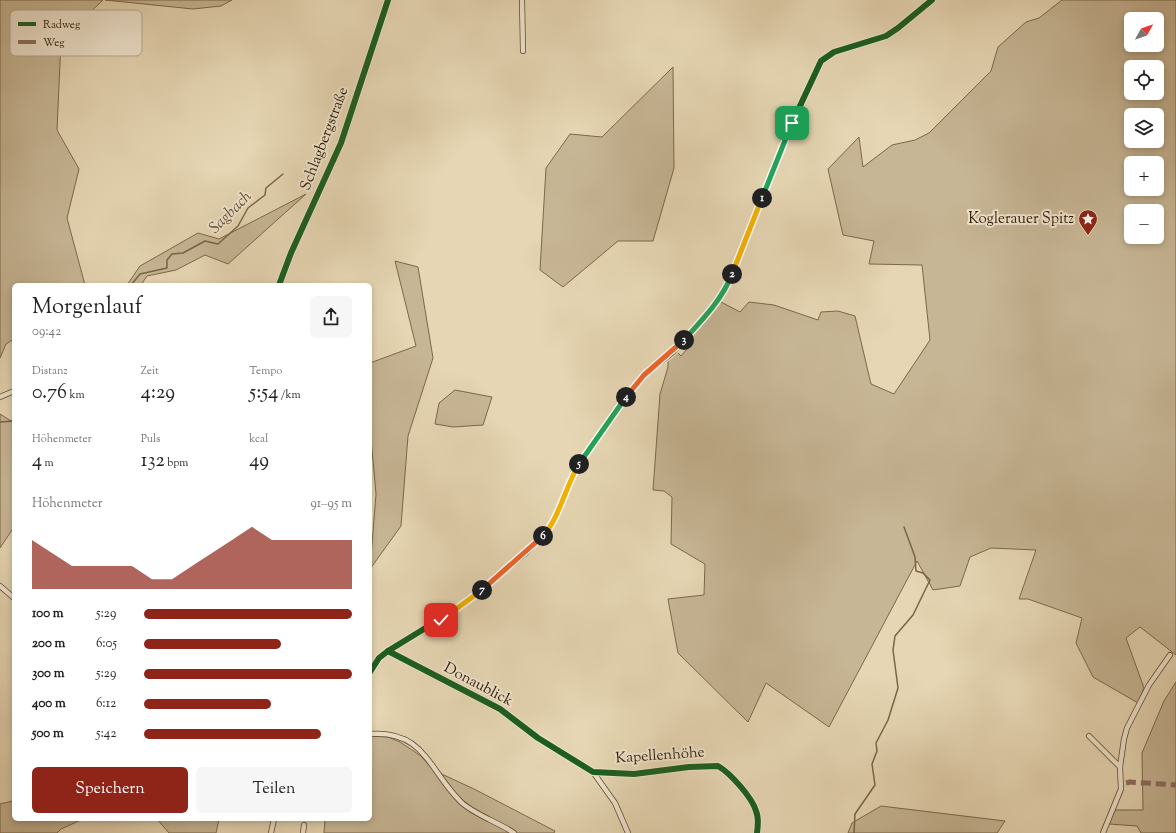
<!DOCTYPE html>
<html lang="de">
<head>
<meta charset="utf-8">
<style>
  :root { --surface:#fff; --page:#f6f6f6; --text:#222; --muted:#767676; --accent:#8f2418 }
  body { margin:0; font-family:"Sorts Mill Goudy",serif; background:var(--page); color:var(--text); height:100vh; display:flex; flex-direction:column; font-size:15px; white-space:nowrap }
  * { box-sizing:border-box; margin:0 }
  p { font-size:13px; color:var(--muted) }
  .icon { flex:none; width:22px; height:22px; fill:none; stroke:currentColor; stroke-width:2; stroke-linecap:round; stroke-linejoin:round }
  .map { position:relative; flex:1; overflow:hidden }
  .sheet { position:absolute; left:12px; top:283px; width:360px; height:538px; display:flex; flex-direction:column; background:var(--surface); border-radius:6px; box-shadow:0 2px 6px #0003 }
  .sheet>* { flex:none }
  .needle { width:26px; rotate:50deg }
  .buttons { position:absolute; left:1124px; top:12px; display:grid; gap:8px }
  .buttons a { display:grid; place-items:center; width:40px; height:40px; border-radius:6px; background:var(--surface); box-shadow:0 2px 6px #0003; font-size:20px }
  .pin { position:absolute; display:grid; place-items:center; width:34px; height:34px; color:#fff; margin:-17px; border-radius:8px; box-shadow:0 2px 6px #0006 }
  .km { position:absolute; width:20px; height:20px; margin:-10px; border-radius:50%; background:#222; color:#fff; font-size:11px; line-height:20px; text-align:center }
  .round { display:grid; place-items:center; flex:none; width:42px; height:42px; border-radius:6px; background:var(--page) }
  .summary { display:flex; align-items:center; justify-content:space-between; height:68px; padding:0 20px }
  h1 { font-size:22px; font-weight:600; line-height:30px }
  .stats { display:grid; grid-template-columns:repeat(3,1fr); gap:6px; height:68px; padding:4px 20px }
  .stats div { display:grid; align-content:center }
  .stats b { font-size:20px; font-weight:600 }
  .stats small { font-size:11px; font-weight:400 }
  .stats p { font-size:11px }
  .chart { height:112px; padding:8px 20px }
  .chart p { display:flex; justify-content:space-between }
  .chart svg { width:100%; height:72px; margin-top:4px; fill:var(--accent); opacity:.7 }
  .action { display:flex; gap:8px; margin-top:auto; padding:8px 20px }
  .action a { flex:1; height:46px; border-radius:6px; background:var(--accent); color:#fff; font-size:16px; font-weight:600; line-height:46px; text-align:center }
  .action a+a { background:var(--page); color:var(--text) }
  ul { padding:0 20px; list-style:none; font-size:13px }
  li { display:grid; grid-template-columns:64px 48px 1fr; align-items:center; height:30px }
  li i { height:10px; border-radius:5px; background:var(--accent) }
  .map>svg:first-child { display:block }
  .green { fill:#c7b695; stroke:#7b684a; fill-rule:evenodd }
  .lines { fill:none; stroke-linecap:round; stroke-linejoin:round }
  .stream { stroke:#786547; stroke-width:1.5 }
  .minor-casing { stroke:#5d4a2d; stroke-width:6 }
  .minor { stroke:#efe4ce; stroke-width:4.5 }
  .quiet { stroke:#8d6e63; stroke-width:5; stroke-dasharray:10 5; stroke-linecap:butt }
  .cycleway-casing { stroke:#efe4ce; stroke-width:8 }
  .cycleway { stroke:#1b5e20; stroke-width:6 }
  .split-1-casing { stroke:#fff; stroke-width:8 }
  .split-2-casing { stroke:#fff; stroke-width:8 }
  .split-3-casing { stroke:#fff; stroke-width:8 }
  .split-4-casing { stroke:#fff; stroke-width:8 }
  .split-5-casing { stroke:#fff; stroke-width:8 }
  .split-6-casing { stroke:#fff; stroke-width:8 }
  .split-7-casing { stroke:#fff; stroke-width:8 }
  .split-8-casing { stroke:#fff; stroke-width:8 }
  .split-1 { stroke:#22a559; stroke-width:5 }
  .split-2 { stroke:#f5b400; stroke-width:5 }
  .split-3 { stroke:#22a559; stroke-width:5 }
  .split-4 { stroke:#f0652b; stroke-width:5 }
  .split-5 { stroke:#22a559; stroke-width:5 }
  .split-6 { stroke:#f5b400; stroke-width:5 }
  .split-7 { stroke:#f0652b; stroke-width:5 }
  .split-8 { stroke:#f5b400; stroke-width:5 }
  .labels { text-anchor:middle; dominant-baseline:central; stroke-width:4; stroke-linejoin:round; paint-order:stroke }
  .street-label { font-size:15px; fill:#2f1b00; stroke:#efe4ce }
  .poi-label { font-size:15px; fill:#2f1b00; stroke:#efe4ce; text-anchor:end }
  .water-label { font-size:16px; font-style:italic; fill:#5f4c2f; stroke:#efe4ce }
  .key { fill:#efe4ce; stroke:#b5a890; stroke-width:1 }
  .key-label { font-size:11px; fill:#2f1b00 }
</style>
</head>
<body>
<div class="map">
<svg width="1176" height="833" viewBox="0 0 1176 833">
  <rect width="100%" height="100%" fill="#e6d6b3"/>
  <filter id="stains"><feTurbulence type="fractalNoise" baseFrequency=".005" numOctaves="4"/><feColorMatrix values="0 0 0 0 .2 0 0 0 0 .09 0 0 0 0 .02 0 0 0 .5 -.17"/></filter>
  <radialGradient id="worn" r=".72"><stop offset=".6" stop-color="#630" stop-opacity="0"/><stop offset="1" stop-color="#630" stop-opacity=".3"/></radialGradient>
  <g class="green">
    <polygon points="0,0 103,0 61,40 57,130 79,169 67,218 85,285 14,285 14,339 6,344 0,358"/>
    <polygon points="105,0 232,0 221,6 193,9"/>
    <path d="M 1062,0 L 1176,0 L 1176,655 L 1140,627 L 1126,638 L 1144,688 L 1138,703 L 1093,677 L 1076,643 L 1082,618 L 1028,599 L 1019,599 L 1036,550 L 991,548 L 970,557 L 960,586 L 933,590 L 917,561 L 829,727 L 766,683 L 748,722 L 678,653 L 668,599 L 704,595 L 705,564 L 671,544 L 672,497 L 664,491 L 653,490 L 660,394 L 668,367 L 668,360 L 677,352 L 681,356 L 687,349 L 684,345 L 721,302 L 740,312 L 749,302 L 774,305 L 818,320 L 821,312 L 838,311 L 855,316 L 871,384 L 894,394 L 930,340 L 922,265 L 869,264 L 874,241 L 843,235 L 828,169 L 859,137 L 863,167 L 892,145 L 915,140 L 929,133 L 991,71 L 998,47 L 1026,22 L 1039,18 ZM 1131,19 L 1157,19 L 1157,45 L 1131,45 ZM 1131,67 L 1157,67 L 1157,93 L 1131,93 ZM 1131,115 L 1157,115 L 1157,141 L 1131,141 ZM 1131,163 L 1157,163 L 1157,189 L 1131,189 ZM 1131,211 L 1157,211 L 1157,237 L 1131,237 Z"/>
    <polygon points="673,67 674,168 653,241 618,241 563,287 540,270 546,168 570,134 602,137"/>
    <polygon points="306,194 228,264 205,255 176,270 147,276 141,285 127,285 140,266 198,233 219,239"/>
    <polygon points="395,261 418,267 433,358 408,436 401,526 370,569 376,494 370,428 370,363 416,346"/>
    <polygon points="455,390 492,397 483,425 453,427 435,424 439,403"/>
    <polygon points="0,414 11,421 14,420 14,527 0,548"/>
    <polygon points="1176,682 1176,833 1141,833 1137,826 1109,824 1114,810 1143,810 1142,753 1164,701"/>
    <polygon points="370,736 388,737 400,742 421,756 433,770 474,789 555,831 554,833 324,833 325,819 370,819"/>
    <polygon points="13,801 14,819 83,819 61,829 57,833 0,833 0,804"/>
    <polygon points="881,806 1005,821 997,833 848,833 852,823"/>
    <polygon points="157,819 219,819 216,833 169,833"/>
  </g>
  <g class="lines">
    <g class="stream">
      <polyline points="131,285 140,274 167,268 167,260 172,254 183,253 205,241 218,244 238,226 248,208 265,195 266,188 283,174"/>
      <polyline points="0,422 14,421"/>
      <polyline points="854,833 855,814 875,785 872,764 877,751 876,743 888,720 898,688 893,650 895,636 913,615 930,580 923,573 916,571 915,557 904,527"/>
    </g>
    <defs>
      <g id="minor">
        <polyline points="522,0 523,51"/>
        <polyline points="279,285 291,253 341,143 388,0"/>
        <polyline points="0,397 14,391"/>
        <polyline points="0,586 14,598"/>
        <path d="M 388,651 L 500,709 L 538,738 L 593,772 L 634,774 L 689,767 L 718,766 C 730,773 752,797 756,811 C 759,818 758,826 757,833"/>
        <polyline points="370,672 379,658 388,651 463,605 526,553 546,533 556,515 574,471 629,393 644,375 672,353 685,339 716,303 729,282 792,123 821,61 834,52 886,36 898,28 932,0"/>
        <path d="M 370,734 C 425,730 429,771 461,802 C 475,815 498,822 514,833"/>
        <polyline points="1089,736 1120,767"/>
        <polyline points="593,772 615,803 628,833"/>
        <polyline points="271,833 274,819"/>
        <polyline points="303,833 304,825"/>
        <polyline points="1103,833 1121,789 1120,767 1124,739 1127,728 1149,685 1170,655"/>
      </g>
    </defs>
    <use href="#minor" class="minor-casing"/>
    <use href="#minor" class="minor"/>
    <polyline class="quiet" points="1126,783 1130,782 1176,785"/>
    <defs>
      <g id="cycleway">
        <polyline points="279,285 291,253 341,143 388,0"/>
        <path d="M 388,651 L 500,709 L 538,738 L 593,772 L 634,774 L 689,767 L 718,766 C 730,773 752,797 756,811 C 759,818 758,826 757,833"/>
        <polyline points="370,672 379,658 388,651 463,605 526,553 546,533 556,515 574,471 629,393 644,375 672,353 685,339 716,303 729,282 792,123 821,61 834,52 886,36 898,28 932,0"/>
      </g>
    </defs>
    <use href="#cycleway" class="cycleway-casing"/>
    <use href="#cycleway" class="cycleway"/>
  </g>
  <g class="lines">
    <defs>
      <polyline id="split-1" points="762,198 792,123"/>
      <polyline id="split-2" points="732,274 762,198"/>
      <path id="split-3" d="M 684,340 C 702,320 722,300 732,274"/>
      <polyline id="split-4" points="626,397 644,375 684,340"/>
      <polyline id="split-5" points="579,464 626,397"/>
      <path id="split-6" d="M 543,536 C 559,519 566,485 579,464"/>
      <polyline id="split-7" points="482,590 543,536"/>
      <polyline id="split-8" points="441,620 482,590"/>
    </defs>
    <use href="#split-1" class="split-1-casing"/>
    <use href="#split-2" class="split-2-casing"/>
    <use href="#split-3" class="split-3-casing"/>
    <use href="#split-4" class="split-4-casing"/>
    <use href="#split-5" class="split-5-casing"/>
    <use href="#split-6" class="split-6-casing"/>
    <use href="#split-7" class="split-7-casing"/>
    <use href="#split-8" class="split-8-casing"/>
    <use href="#split-1" class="split-1"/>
    <use href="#split-2" class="split-2"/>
    <use href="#split-3" class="split-3"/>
    <use href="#split-4" class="split-4"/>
    <use href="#split-5" class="split-5"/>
    <use href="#split-6" class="split-6"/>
    <use href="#split-7" class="split-7"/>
    <use href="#split-8" class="split-8"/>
  </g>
  <defs>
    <symbol id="sight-pin" viewBox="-11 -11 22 30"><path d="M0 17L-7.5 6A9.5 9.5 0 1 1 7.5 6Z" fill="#8f2418" stroke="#efe4ce"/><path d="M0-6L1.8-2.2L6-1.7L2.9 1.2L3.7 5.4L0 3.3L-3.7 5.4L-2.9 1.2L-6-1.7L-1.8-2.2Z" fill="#fff"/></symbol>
  </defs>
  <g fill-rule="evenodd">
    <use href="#sight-pin" x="1077" y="208" width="22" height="30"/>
  </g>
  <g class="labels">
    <g class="street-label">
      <text transform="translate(325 139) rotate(-69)">Schlagbergstraße</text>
      <text transform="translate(478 685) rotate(28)">Donaublick</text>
      <text transform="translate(660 756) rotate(-4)">Kapellenhöhe</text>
    </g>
    <g class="poi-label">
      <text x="1074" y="219">Koglerauer Spitz</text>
    </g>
    <g class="water-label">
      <text transform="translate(231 213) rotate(-45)">Sagbach</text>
    </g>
  </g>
  <rect x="10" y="10" width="132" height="46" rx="6" class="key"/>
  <rect x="18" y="22" width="18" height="4" fill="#1b5e20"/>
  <rect x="18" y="40" width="18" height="4" fill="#8d6e63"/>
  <g class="key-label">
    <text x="43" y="28">Radweg</text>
    <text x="43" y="46">Weg</text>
  </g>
  <rect width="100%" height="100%" filter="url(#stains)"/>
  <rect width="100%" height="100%" fill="url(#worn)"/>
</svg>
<div class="buttons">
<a><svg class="needle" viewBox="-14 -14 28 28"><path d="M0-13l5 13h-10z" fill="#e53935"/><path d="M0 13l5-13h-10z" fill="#767676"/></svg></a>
<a><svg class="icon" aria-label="locate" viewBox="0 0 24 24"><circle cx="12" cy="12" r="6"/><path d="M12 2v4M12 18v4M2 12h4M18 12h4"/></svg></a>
<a><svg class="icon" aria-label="layers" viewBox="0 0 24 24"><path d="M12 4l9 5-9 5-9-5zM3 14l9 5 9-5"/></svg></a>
<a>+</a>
<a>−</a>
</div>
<div class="pin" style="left:792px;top:123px;background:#1e9e55"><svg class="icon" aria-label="arrive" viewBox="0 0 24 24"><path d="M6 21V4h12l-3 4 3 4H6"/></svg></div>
<div class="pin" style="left:441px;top:620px;background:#d93025"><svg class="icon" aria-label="check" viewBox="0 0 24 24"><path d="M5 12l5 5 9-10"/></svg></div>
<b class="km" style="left:762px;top:198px">1</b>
<b class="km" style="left:732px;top:274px">2</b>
<b class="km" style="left:684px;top:340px">3</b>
<b class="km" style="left:626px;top:397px">4</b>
<b class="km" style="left:579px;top:464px">5</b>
<b class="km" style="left:543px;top:536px">6</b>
<b class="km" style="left:482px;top:590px">7</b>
<section class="sheet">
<div class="summary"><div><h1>Morgenlauf</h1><p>09:42</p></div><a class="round"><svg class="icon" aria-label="share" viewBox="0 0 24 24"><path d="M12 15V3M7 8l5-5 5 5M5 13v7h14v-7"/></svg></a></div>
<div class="stats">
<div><p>Distanz</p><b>0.76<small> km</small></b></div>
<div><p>Zeit</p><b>4:29</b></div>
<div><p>Tempo</p><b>5:54<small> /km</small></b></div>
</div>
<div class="stats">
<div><p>Höhenmeter</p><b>4<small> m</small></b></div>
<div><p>Puls</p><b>132<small> bpm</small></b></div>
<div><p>kcal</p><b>49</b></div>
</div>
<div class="chart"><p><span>Höhenmeter</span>91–95 m</p>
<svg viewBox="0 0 160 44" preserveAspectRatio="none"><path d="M0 44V14L10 22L20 30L30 30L40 30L50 30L60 38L70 38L80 30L90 22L100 14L110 6L120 14L130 14L140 14L150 14L160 14V44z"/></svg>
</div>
<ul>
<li><b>100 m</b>5:29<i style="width:100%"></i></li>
<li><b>200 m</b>6:05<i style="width:66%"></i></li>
<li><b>300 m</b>5:29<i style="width:100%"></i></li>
<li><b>400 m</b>6:12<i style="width:61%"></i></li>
<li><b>500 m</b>5:42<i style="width:85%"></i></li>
</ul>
<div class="action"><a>Speichern</a><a>Teilen</a></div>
</section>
</div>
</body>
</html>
